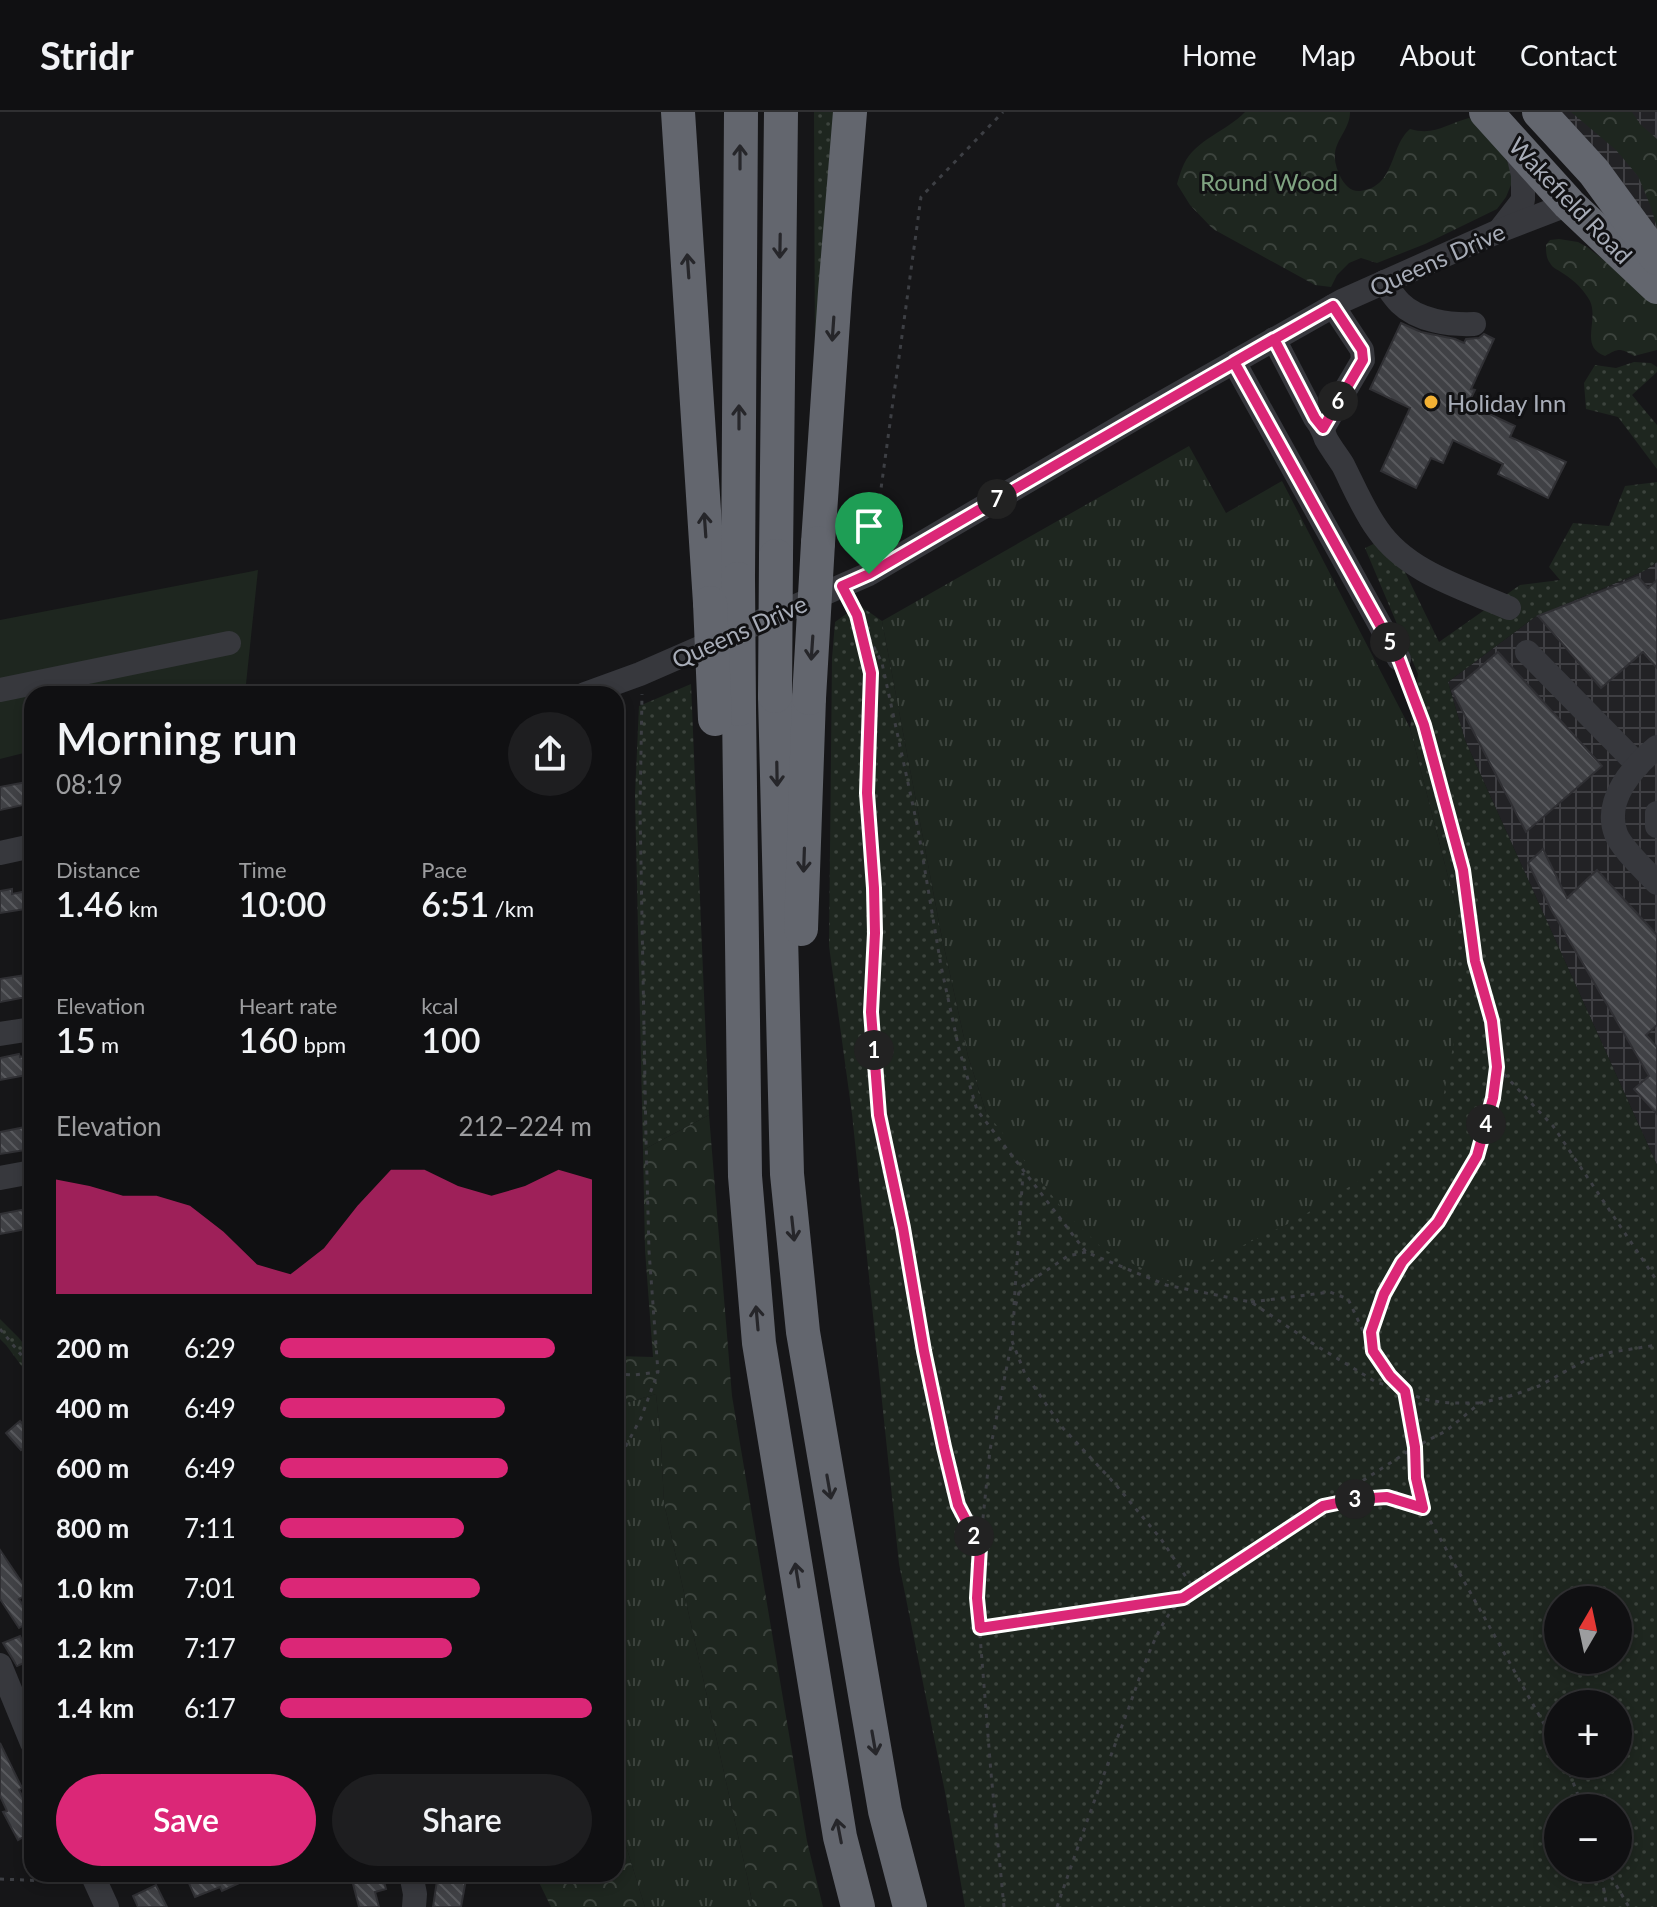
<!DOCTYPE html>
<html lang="en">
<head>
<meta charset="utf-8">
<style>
  :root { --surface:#101012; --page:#1e1e20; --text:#f1f3f6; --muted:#9c9d9f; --line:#303032; --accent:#db2777 }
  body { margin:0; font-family:Lato,sans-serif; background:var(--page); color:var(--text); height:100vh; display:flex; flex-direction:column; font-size:30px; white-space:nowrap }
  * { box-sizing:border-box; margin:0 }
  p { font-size:26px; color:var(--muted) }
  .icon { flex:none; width:44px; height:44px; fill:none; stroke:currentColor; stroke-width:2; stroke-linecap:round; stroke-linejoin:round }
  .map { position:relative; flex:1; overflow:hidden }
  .drawer { position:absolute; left:24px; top:574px; width:600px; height:1196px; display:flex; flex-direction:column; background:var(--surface); border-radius:24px; box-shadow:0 4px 12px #0003,0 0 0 2px var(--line) }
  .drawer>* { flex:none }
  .needle { width:52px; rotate:9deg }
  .fabs { position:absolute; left:1544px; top:1474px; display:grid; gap:16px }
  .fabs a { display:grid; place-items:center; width:88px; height:88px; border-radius:50%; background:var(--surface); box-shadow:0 4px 12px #0003,0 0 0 2px var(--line); font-size:40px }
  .pin { position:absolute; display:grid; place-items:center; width:68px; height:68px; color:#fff; margin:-82px -34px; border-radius:50% 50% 50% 0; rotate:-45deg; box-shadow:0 0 8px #0007 }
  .pin .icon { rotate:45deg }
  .km { position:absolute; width:40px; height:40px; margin:-20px; border-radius:50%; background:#222; color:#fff; font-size:22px; line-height:40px; text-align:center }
  .round { display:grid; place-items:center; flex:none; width:84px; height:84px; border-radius:42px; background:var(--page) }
  .summary { display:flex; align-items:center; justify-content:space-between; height:136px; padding:0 32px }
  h1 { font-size:44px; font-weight:600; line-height:60px }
  .figures { display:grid; grid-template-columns:repeat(3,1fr); gap:12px; height:136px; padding:8px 32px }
  .figures div { display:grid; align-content:center }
  .figures b { font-size:34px; font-weight:600 }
  .figures small { font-size:22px; font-weight:400 }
  .figures p { font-size:22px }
  .chart { height:224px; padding:16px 32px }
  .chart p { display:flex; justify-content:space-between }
  .chart svg { width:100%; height:144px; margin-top:8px; fill:var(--accent); opacity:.7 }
  .button { display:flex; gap:16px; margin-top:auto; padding:16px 32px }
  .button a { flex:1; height:92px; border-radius:48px; background:var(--accent); color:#fff; font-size:32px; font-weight:600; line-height:92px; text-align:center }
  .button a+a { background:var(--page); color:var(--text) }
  ul { padding:0 32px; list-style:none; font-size:26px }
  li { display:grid; grid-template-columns:128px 96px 1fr; align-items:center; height:60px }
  li i { height:20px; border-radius:10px; background:var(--accent) }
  header { display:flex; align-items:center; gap:48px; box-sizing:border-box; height:112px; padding:0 40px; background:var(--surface); border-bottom:2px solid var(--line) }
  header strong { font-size:38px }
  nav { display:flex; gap:44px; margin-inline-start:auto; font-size:28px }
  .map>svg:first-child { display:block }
  .industrial { fill:url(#industrial-grid) }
  .grass { fill:url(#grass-dots); fill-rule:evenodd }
  .forest { fill:url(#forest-crowns) }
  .park { fill:url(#park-tufts) }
  .garden { fill:#1e261f }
  .building { fill:url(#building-back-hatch); stroke:#303034; stroke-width:2 }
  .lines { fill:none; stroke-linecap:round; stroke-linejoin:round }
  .path { stroke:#3d3f44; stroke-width:3; stroke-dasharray:4 6; stroke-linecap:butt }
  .minor { stroke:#37383d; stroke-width:24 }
  .highway { stroke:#63666e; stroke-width:34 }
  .highway-bridge { stroke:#63666e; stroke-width:34 }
  .oneway { stroke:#26262a }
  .route-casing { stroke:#fff; stroke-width:16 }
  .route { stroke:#db2777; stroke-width:10 }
  .poi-dot { fill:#f2b134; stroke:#111113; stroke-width:3 }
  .labels { text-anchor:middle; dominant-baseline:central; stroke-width:6; stroke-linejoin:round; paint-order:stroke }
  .park-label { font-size:24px; fill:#7fa381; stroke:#111113 }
  .street-label { font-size:24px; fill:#a8adb8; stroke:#111113 }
  .poi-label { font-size:24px; fill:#a8adb8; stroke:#111113; text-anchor:start }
</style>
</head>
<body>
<header>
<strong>Stridr</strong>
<nav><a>Home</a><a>Map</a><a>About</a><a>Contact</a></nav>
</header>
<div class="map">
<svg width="1657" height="1795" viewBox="0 0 1657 1795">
  <defs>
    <pattern id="industrial-grid" width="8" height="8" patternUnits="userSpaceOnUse" patternTransform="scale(2)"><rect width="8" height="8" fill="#222225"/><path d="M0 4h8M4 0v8" fill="none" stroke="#3f3f43"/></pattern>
    <pattern id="grass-dots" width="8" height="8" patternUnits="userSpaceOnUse" patternTransform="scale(2)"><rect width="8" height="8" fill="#1e261f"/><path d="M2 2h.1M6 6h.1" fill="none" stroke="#3c433d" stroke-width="1.8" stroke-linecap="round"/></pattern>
    <pattern id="forest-crowns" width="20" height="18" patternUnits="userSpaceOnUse" patternTransform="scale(2)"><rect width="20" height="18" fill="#1e261f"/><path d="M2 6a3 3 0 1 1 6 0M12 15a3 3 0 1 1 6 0" fill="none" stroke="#3c433d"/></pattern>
    <pattern id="park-tufts" width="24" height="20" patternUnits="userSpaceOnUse" patternTransform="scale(2)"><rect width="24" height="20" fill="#1e261f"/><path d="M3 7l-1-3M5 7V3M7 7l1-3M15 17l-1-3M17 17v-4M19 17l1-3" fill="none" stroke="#3c433d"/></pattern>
    <pattern id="building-back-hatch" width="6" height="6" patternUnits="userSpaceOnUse" patternTransform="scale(2)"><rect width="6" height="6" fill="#404145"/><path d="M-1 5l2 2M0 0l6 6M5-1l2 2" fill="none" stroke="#595a5e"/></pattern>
  </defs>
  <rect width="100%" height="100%" fill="#161618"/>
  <g class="industrial">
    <polygon points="1539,0 1657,0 1657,146"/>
    <polygon points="1657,450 1657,1053 1465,628 1448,570 1535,505 1644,459"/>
  </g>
  <g class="grass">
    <polygon points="814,0 836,0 815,262"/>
    <polygon points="1634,250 1651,251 1657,255 1657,260 1632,283 1657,313 1657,357 1618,305 1586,297 1584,271 1595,253 1616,256"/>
    <path d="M 1657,370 L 1657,450 L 1644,459 L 1535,505 L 1448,570 L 1465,628 L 1657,1053 L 1657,1795 L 965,1795 L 945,1680 L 899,1452 L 852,1002 L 829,834 L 832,546 L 835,510 L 859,493 L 882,509 L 941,821 L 968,944 L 986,1000 L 1455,792 L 1410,616 L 1418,562 L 1365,436 L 1388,425 L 1439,530 L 1520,473 L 1560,468 L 1549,455 L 1573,411 L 1609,414 L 1625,374 ZM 1558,1488 L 1618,1488 L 1618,1548 L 1558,1548 ZM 1558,1592 L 1618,1592 L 1618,1652 L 1558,1652 ZM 1558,1696 L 1618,1696 L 1618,1756 L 1558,1756 Z"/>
    <polygon points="691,572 709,1003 643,1038 635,684 639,594"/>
    <polygon points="0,1207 19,1226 32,1243 32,1268 6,1233 0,1227"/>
  </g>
  <g class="forest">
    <path d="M 1245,0 L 1350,0 C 1350,16 1337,26 1335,41 C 1334,50 1337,58 1341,66 C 1345,73 1351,80 1360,79 C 1396,75 1389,35 1410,17 C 1435,24 1446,12 1469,6 L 1483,15 L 1508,51 L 1513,68 L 1506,85 L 1497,97 L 1425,132 L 1377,151 L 1361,146 L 1349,151 L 1337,163 L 1331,175 L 1315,173 L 1213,117 L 1190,93 L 1177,72 C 1179,65 1181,58 1184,52 C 1195,28 1227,19 1245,0 Z"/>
    <polygon points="1571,0 1632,0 1640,12 1657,27 1657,116 1651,95 1638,64 1616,38"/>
    <path d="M 1559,127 L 1578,130 L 1587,135 L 1653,186 L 1657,193 L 1657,238 L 1634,244 C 1620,236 1619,236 1605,244 C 1579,235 1599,209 1590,189 C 1584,178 1575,169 1564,162 C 1559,158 1553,157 1550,151 C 1546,146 1546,139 1546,133 L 1550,128 Z"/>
    <polygon points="709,1003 732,1284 807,1729 823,1795 753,1795 747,1764 664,1391 661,1331 656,1282 616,1294 616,1244 653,1245 645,1138 643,1038"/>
    <polygon points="616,1702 645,1795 551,1795 535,1762 616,1762"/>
  </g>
  <g class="park">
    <polygon points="1189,334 1226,401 1282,369 1410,616 1455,792 1458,909 1443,986 1410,1026 1365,1065 1296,1108 1168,1169 1103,1137 1065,1100 986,1000 968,944 941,821 882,509"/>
    <polygon points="656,1282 661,1331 664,1391 747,1764 753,1795 645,1795 616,1702 616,1294"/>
  </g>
  <polygon class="garden" points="258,458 245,582 32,582 32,639 0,647 0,508"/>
  <g class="building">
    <polygon points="1401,211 1421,220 1455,227 1464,231 1466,227 1479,226 1484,222 1494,227 1471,277 1475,278 1468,292 1515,314 1510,325 1566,350 1548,386 1498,362 1503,352 1453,328 1443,351 1431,346 1416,376 1381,359 1410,296 1370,277"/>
    <polygon points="1638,465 1648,476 1657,468 1657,556 1643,540 1601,576 1538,504"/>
    <polygon points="1498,540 1602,654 1526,720 1452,579"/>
    <polygon points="32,669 32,691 0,698 0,675"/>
    <polygon points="1543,737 1567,786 1597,758 1657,823 1657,913 1646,923 1657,935 1657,1002 1634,977 1649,964 1552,799 1528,751"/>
    <polygon points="12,777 12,782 32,778 32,796 0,801 0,779"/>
    <polygon points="32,862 32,884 0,890 0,867"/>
    <polygon points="19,942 20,945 32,942 32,962 0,968 0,946"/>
    <polygon points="30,1014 32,1037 0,1042 0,1020"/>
    <polygon points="32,1096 32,1116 0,1122 0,1102"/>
    <polygon points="20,1309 32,1323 32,1329 21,1338 6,1321"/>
    <polygon points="0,1438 29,1481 19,1487 32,1508 19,1516 0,1487"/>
    <polygon points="20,1524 31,1548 17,1554 3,1531"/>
    <polygon points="0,1631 22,1676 19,1678 32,1703 32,1720 18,1728 3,1700 7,1699 0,1684"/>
    <polygon points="185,1762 259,1762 222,1779 220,1775 195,1785"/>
    <polygon points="376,1762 382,1762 386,1777 375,1780 379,1795 359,1795 352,1768"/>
    <polygon points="438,1762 467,1762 461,1795 433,1795"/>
    <polygon points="156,1773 167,1795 138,1795 133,1784"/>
  </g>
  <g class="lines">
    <g class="path">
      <polyline points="873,435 921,85 1003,0"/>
      <polyline points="851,490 882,551 918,717 941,854 959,937 977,998 1086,1140 1166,1173 1251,1190 1312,1231 1376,1270 1405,1279 1415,1335 1416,1366 1423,1396 1558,1637"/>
      <polyline points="859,510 871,561 867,681 874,776 875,821 871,900 879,1003 903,1116 924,1239 944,1335 958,1393 980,1435"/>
      <polyline points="1497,955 1553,1014 1657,1169"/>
      <polyline points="1086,1140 1068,1144 1020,1176 1014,1200 1012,1229 1025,1262 1062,1315 1116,1373 1161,1427 1194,1477"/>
      <path d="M 1251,1190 L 1330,1180 L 1348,1187 C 1362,1215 1378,1259 1405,1278 C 1426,1293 1456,1291 1480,1291"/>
      <polyline points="1014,1193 1023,1061"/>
      <polyline points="0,1217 32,1256"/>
      <polyline points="1373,1239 1371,1220 1384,1182 1402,1150 1438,1110 1477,1044 1493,986 1497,955 1492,909 1475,849 1463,758 1424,613 1406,564"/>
      <polyline points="616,1262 634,1263 658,1260 649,1139 646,1027 640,697 642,582"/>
      <polyline points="616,1352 641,1306 658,1260"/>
      <polyline points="1327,1394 1357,1387 1387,1385 1421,1395"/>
      <polyline points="980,1516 1182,1486"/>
      <polyline points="1566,1652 1583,1696"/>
      <polyline points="1600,1756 1607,1795"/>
      <polyline points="1606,1756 1629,1795"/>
      <polyline points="0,1767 72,1770"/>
      <polyline points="1004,1795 991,1661 977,1486 980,1435 990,1338 1012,1229"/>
      <path d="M 1057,1795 C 1079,1731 1102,1667 1126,1603 C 1138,1572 1151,1527 1170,1501 C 1179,1489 1190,1481 1202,1472 L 1415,1335 L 1446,1319 L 1480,1291 L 1510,1284 L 1539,1274 L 1586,1248 L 1612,1240 L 1657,1233"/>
    </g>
    <g class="minor">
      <polyline points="1499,119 1523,88 1523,63 1516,34"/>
      <path d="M 1384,170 C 1389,177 1394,185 1400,191 C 1418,209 1450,213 1474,212"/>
      <path d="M 1274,227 L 1315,306 C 1323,316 1322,317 1326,327 C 1331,336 1338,345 1343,353 C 1354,375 1364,399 1378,418 C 1408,461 1464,476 1509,496"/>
      <polyline points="1234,250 1399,547"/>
      <polyline points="1323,316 1363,248 1362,238 1333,194"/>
      <polyline points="1527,540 1638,653"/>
      <polyline points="0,578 229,531"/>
      <polyline points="585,582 640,562 869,462 1149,298 1342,189 1499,119 1569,92"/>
      <path d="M 1657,635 C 1633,655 1603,688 1616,722 C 1621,736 1647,760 1657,771"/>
      <polyline points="1657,701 1657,714"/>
      <polyline points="0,741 32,734"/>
      <polyline points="0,922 32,917"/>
      <polyline points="0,1066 32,1060"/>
      <polyline points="0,1553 32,1631"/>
      <polyline points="92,1762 107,1795"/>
      <polyline points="411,1762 415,1782 414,1795"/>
    </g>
    <g class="highway">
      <polyline points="678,0 710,491"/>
      <polyline points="1486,0 1569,92 1657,175"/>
      <polyline points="1539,0 1594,60 1657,146"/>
      <polyline points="818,431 835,180 850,0"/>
      <polyline points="776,444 781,0"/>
      <polyline points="738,467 741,0"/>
      <polyline points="775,584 787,1062 803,1220 885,1699 910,1795"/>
      <polyline points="739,597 745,1064 759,1231 840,1725 858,1795"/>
      <polyline points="801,817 809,586"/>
    </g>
    <g class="highway-bridge">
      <polyline points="738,467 739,597"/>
      <polyline points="710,491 715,607"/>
      <polyline points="775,584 776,444"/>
      <polyline points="809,586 818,431"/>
    </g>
  </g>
  <defs><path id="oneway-shaft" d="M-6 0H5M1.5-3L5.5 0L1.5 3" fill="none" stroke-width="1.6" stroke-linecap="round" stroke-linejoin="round" transform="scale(2)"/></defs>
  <g class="oneway">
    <use href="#oneway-shaft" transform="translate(740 45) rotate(-90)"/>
    <use href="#oneway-shaft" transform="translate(780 134) rotate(91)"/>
    <use href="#oneway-shaft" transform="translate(688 154) rotate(-94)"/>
    <use href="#oneway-shaft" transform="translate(833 217) rotate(94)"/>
    <use href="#oneway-shaft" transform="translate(739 305) rotate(-90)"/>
    <use href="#oneway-shaft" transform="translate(705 413) rotate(-94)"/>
    <use href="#oneway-shaft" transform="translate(812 536) rotate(94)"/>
    <use href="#oneway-shaft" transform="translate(777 662) rotate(89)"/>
    <use href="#oneway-shaft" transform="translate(804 748) rotate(92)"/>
    <use href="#oneway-shaft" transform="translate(793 1117) rotate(84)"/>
    <use href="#oneway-shaft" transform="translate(757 1206) rotate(-95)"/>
    <use href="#oneway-shaft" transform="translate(829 1375) rotate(80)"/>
    <use href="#oneway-shaft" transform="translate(797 1463) rotate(-99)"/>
    <use href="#oneway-shaft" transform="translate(874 1631) rotate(80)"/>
    <use href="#oneway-shaft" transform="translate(839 1719) rotate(-101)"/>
  </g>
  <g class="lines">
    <defs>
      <path id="route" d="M 869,462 L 842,474 L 857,503 L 871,561 L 867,681 L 874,776 L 875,821 L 871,900 L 879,1003 L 903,1116 L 924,1239 L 944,1335 L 958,1393 L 980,1435 L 977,1486 L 980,1516 L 1183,1486 L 1323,1394 L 1357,1387 L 1387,1385 L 1423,1396 L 1416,1366 L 1415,1335 L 1405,1279 L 1390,1264 L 1373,1239 L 1371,1220 L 1384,1182 L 1402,1150 L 1438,1110 L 1477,1044 L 1493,986 L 1497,955 L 1492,909 L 1475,849 L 1463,758 L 1424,613 L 1399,547 L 1234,250 L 1274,227 L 1315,306 L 1323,316 L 1363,248 L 1362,238 L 1333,194 C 1177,282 1023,372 869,462"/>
    </defs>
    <use href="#route" class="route-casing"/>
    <use href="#route" class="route"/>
  </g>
  <circle class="poi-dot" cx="1431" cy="290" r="8"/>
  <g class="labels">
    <g class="park-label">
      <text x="1269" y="69">Round Wood</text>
    </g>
    <g class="street-label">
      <text transform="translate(1571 88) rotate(46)">Wakefield Road</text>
      <text transform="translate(1437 147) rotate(-24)">Queens Drive</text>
      <text transform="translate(739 519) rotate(-24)">Queens Drive</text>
    </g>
    <g class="poi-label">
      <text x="1447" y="290">Holiday Inn</text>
    </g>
  </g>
</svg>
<div class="fabs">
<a><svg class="needle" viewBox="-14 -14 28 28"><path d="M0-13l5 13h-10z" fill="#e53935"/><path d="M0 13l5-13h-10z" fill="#9c9d9f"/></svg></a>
<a>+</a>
<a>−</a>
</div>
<div class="pin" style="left:869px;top:462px;background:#1e9e55"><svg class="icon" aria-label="arrive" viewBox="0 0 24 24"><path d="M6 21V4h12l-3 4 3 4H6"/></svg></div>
<b class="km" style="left:874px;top:938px">1</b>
<b class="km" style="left:974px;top:1424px">2</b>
<b class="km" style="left:1355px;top:1387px">3</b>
<b class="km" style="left:1486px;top:1012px">4</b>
<b class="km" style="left:1390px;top:530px">5</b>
<b class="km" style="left:1338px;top:289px">6</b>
<b class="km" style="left:997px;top:387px">7</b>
<section class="drawer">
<div class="summary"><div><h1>Morning run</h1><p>08:19</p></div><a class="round"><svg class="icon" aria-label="share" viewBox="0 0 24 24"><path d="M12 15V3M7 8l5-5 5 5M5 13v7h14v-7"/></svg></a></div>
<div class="figures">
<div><p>Distance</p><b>1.46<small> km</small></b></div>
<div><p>Time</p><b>10:00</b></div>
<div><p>Pace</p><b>6:51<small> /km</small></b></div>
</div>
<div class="figures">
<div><p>Elevation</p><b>15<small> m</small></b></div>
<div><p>Heart rate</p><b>160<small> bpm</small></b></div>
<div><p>kcal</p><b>100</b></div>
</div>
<div class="chart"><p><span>Elevation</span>212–224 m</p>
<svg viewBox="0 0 160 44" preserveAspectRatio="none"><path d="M0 44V9L10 11L20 14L30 14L40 17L50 25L60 35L70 38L80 30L90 17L100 6L110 6L120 11L130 14L140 11L150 6L160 9V44z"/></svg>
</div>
<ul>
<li><b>200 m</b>6:29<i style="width:88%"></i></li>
<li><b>400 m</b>6:49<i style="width:72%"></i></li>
<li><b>600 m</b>6:49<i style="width:73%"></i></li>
<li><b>800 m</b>7:11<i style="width:59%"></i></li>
<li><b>1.0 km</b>7:01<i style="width:64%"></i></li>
<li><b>1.2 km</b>7:17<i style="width:55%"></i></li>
<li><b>1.4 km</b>6:17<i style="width:100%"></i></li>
</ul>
<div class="button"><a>Save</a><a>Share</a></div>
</section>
</div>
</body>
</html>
